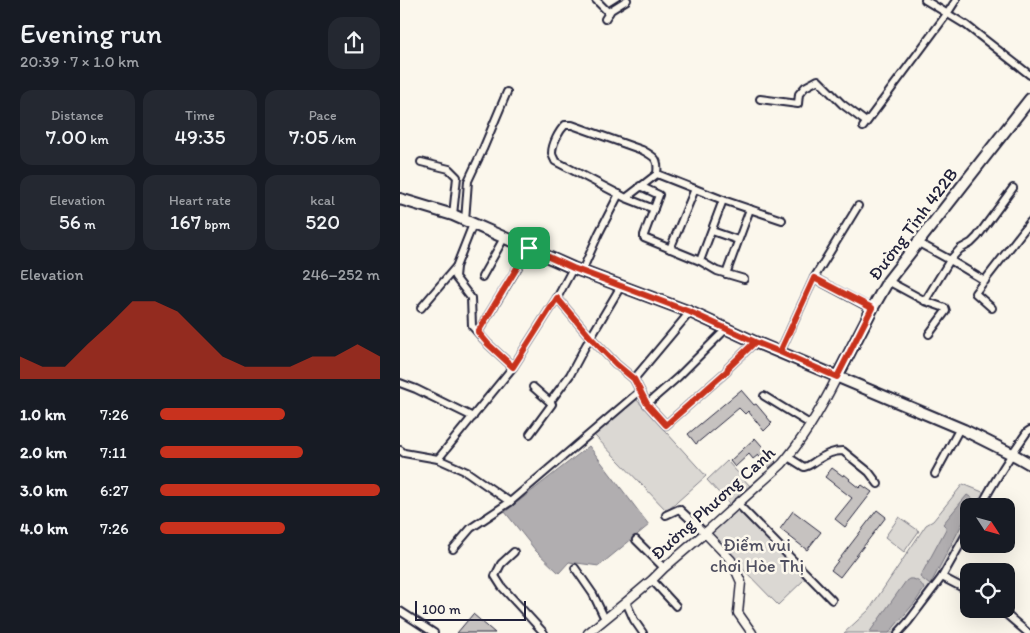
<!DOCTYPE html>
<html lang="en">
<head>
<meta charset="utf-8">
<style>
  :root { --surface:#171b24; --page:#242831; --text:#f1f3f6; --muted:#9ea1a6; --accent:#c8321e }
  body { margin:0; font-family:Itim,sans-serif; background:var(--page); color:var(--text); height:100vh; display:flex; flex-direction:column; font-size:19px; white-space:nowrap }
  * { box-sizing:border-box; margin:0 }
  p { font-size:16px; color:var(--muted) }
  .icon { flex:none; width:28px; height:28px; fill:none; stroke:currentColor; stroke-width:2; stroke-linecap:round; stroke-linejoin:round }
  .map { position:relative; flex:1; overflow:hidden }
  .panel { display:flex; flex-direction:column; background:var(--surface); width:400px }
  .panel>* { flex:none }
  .needle { width:32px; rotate:126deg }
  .controls { position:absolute; left:560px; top:498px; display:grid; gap:10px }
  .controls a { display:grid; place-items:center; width:55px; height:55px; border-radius:10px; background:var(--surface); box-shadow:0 5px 20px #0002; font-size:25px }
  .scale { position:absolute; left:15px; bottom:12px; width:111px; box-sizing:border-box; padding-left:5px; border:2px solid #22223b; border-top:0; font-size:14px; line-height:18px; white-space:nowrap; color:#22223b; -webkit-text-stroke:4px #fbf7ec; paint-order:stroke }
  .pin { position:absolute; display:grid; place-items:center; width:42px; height:42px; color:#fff; margin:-21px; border-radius:10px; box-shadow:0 2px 8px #0006 }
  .round { display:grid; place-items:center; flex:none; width:52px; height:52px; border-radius:15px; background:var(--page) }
  .overview { display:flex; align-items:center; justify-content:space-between; height:85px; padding:0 20px }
  h1 { font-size:28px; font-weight:600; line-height:38px }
  .figures { display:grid; grid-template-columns:repeat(3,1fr); gap:8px; height:85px; padding:5px 20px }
  .figures div { display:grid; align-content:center; border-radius:12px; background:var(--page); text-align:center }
  .figures b { font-size:21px; font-weight:600 }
  .figures small { font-size:14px; font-weight:400 }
  .figures p { font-size:14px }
  .chart { height:140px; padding:10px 20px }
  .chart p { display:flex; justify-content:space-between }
  .chart svg { width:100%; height:90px; margin-top:5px; fill:var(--accent); opacity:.7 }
  ul { padding:0 20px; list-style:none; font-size:16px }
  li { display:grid; grid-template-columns:80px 60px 1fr; align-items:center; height:38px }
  li i { height:12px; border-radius:6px; background:var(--accent) }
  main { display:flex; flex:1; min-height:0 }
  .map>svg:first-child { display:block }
  .green { fill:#dbd8d3; stroke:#7e7d87 }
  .water { fill:#b1aeb0; stroke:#787681 }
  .building { fill:#c6c2c0; stroke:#22223b }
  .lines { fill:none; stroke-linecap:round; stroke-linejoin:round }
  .minor-casing { stroke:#22223b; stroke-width:10 }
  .tertiary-casing { stroke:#22223b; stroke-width:11 }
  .primary-casing { stroke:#22223b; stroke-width:14 }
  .minor { stroke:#fbf7ec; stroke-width:6 }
  .tertiary { stroke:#fbf7ec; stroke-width:8 }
  .primary { stroke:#fbf7ec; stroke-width:10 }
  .route-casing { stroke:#fff; stroke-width:10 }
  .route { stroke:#c8321e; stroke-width:6 }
  .labels { text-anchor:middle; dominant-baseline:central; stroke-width:5; stroke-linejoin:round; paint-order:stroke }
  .street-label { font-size:18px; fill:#22223b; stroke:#fbf7ec }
  .park-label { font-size:18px; fill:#505061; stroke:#fbf7ec }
</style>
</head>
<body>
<main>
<section class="panel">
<div class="overview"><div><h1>Evening run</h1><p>20:39 · 7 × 1.0 km</p></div><a class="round"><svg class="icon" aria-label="share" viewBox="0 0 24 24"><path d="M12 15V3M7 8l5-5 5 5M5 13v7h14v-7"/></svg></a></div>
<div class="figures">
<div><p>Distance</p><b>7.00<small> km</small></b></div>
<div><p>Time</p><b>49:35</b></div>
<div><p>Pace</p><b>7:05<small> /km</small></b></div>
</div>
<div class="figures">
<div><p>Elevation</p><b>56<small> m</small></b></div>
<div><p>Heart rate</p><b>167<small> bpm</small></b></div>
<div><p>kcal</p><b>520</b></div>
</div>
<div class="chart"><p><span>Elevation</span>246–252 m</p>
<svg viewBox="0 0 160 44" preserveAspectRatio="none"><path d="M0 44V33L10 38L20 38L30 27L40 17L50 6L60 6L70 11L80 22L90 33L100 38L110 38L120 38L130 33L140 33L150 27L160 33V44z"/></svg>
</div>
<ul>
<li><b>1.0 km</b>7:26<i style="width:57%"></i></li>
<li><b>2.0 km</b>7:11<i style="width:65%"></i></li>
<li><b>3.0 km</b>6:27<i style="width:100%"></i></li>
<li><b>4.0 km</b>7:26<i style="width:57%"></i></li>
</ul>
</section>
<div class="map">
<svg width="630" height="633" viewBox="0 0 630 633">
  <rect width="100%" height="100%" fill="#fbf7ec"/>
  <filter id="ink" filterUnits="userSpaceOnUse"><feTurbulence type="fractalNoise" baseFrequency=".02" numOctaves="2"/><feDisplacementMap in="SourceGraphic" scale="10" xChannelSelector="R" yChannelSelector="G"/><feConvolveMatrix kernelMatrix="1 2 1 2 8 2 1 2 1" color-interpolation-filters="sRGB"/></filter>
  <g filter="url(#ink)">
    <g class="green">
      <polygon points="236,399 306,476 267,511 194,435"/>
      <polygon points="327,461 351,487 331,506 307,480"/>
      <polygon points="563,484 585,493 578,506 569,506 569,524 541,575 497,633 444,633 469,610 526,525 533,521"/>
      <polygon points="337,505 406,578 378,605 308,533"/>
      <polygon points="499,517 519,531 504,552 485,537"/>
    </g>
    <g class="water">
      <polygon points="189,446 249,525 199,566 169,562 159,573 136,551 105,512"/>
      <polygon points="567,495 575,500 571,506 569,506 569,511 530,585 520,577 546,529 546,527 543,524"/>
      <path d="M 509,579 C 516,578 522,583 524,589 L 516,601 L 489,633 L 469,633 L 506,581 Z"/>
    </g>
    <g class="building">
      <polygon points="341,390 354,405 356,404 372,423 364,431 348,411 345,414 339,408 296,444 288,434"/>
      <polygon points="355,438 376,462 369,468 358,455 353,459 349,454 335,467 330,461"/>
      <polygon points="432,468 443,476 444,474 450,479 449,480 459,488 462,485 472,492 445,527 435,519 452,498 425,477"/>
      <polygon points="477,510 486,517 440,577 431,570"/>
      <polygon points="393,511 421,532 407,550 380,529"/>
      <polygon points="73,614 95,633 57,633"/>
    </g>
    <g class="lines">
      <defs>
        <g id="minor">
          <polyline points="196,0 209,13"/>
          <polyline points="525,0 566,25 630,75"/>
          <polyline points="205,19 211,10 227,0"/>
          <polyline points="360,99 398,104 399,94 405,87 418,80 442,104 466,122"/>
          <polyline points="463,127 547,14 556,0"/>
          <polyline points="21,162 49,169 57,177 53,215"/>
          <polyline points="257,174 323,200 382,220"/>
          <polyline points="240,186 259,195 244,235 244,238 300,261 317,271 344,279"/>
          <path d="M 226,198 L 257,174 C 259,159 255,157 242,150 L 172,125 L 165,125 C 159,131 152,144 152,153 C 152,156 154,158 155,161 L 226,198 L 254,209"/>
          <polyline points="65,221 68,181 83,149 107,92"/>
          <polyline points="73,224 56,267 55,277 71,298 72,326 88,344 113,367"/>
          <polyline points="312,231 338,240"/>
          <polyline points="517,242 550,260 560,249 571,243 577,237 613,188"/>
          <polyline points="270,249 295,189"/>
          <polyline points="300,261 323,200"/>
          <polyline points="182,271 199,233 219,194"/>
          <polyline points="326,274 350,209"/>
          <polyline points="82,277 104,238"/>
          <polyline points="414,278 472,309"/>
          <polyline points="488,281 525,301 550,260 585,281"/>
          <polyline points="157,298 190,337 216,364 234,379 247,404 266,425 327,371 328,368 355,342"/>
          <polyline points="525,301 545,308 546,311 529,334"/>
          <polyline points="21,308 55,268"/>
          <polyline points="592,308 575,293 630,222"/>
          <polyline points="78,332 129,249"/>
          <polyline points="380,352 414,278 458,206"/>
          <polyline points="234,379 290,312"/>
          <polyline points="0,383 16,389 73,417"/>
          <polyline points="133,387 150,402"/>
          <polyline points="364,396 410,424"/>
          <polyline points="247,404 278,377 327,328"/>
          <polyline points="130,434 152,404 150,402 170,375 186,345 221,286"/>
          <polyline points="0,450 4,453 38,459 67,472 110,502"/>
          <path d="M 388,457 L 404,467 C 410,466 413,462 419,459 C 427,454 433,451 443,451 L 469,472 L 478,484"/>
          <polyline points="38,459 113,367 157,298 173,268"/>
          <polyline points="535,474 560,428"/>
          <polyline points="337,503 432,600"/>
          <path d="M 581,506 C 595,480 610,456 627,432 L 630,430"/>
          <polyline points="266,515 279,509 305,533"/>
          <polyline points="236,540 264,568"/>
          <polyline points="53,549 71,528 110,502 240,391"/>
          <polyline points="114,552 101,564 95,576 102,587 144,633"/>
          <polyline points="175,568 193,594 205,619"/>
          <polyline points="542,577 569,591"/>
          <polyline points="252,580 276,606"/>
          <polyline points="226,602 234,620 243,633"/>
          <polyline points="600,609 628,633"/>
          <polyline points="0,611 34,633"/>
          <polyline points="498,633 508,622 542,577 569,529"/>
        </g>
        <g id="tertiary">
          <polyline points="305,533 331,560 341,582 338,613 352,633"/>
          <path d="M 188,633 L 226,602 L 252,580 L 264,568 L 305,533 L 382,464 C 402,441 423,405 437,377"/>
        </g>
        <g id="primary">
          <polyline points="0,199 53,215 173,268 290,312 355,342 564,430 616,456 630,464"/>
          <polyline points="437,377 472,309 488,281 630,99"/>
        </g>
      </defs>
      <use href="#minor" class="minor-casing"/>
      <use href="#tertiary" class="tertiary-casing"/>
      <use href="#primary" class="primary-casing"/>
      <use href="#minor" class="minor"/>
      <use href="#tertiary" class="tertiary"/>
      <use href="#primary" class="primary"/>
    </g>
  </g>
  <g class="lines" filter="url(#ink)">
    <defs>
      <polyline id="route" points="129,248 173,268 290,312 355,342 380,352 437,377 472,308 414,278 380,352 355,342 328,368 327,371 266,425 247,404 234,379 216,364 190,337 157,298 113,367 88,344 78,332 129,248"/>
    </defs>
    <use href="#route" class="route-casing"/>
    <use href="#route" class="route"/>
  </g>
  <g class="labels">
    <g class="street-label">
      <text transform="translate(513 224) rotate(-53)">Đường Tỉnh 422B</text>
      <text transform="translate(313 503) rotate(-42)">Đường Phương Canh</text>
    </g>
    <g class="park-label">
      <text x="357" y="545">Điểm vui<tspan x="357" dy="21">chơi Hòe Thị</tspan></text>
    </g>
  </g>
</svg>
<div class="controls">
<a><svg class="needle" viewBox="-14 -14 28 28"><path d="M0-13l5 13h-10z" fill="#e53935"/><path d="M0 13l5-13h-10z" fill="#9ea1a6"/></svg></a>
<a><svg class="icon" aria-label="locate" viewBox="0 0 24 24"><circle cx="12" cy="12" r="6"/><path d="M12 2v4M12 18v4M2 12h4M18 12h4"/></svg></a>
</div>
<div class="scale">100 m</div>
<div class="pin" style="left:129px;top:248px;background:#1e9e55"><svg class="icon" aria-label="arrive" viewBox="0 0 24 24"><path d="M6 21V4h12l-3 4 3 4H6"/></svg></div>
</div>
</main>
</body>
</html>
